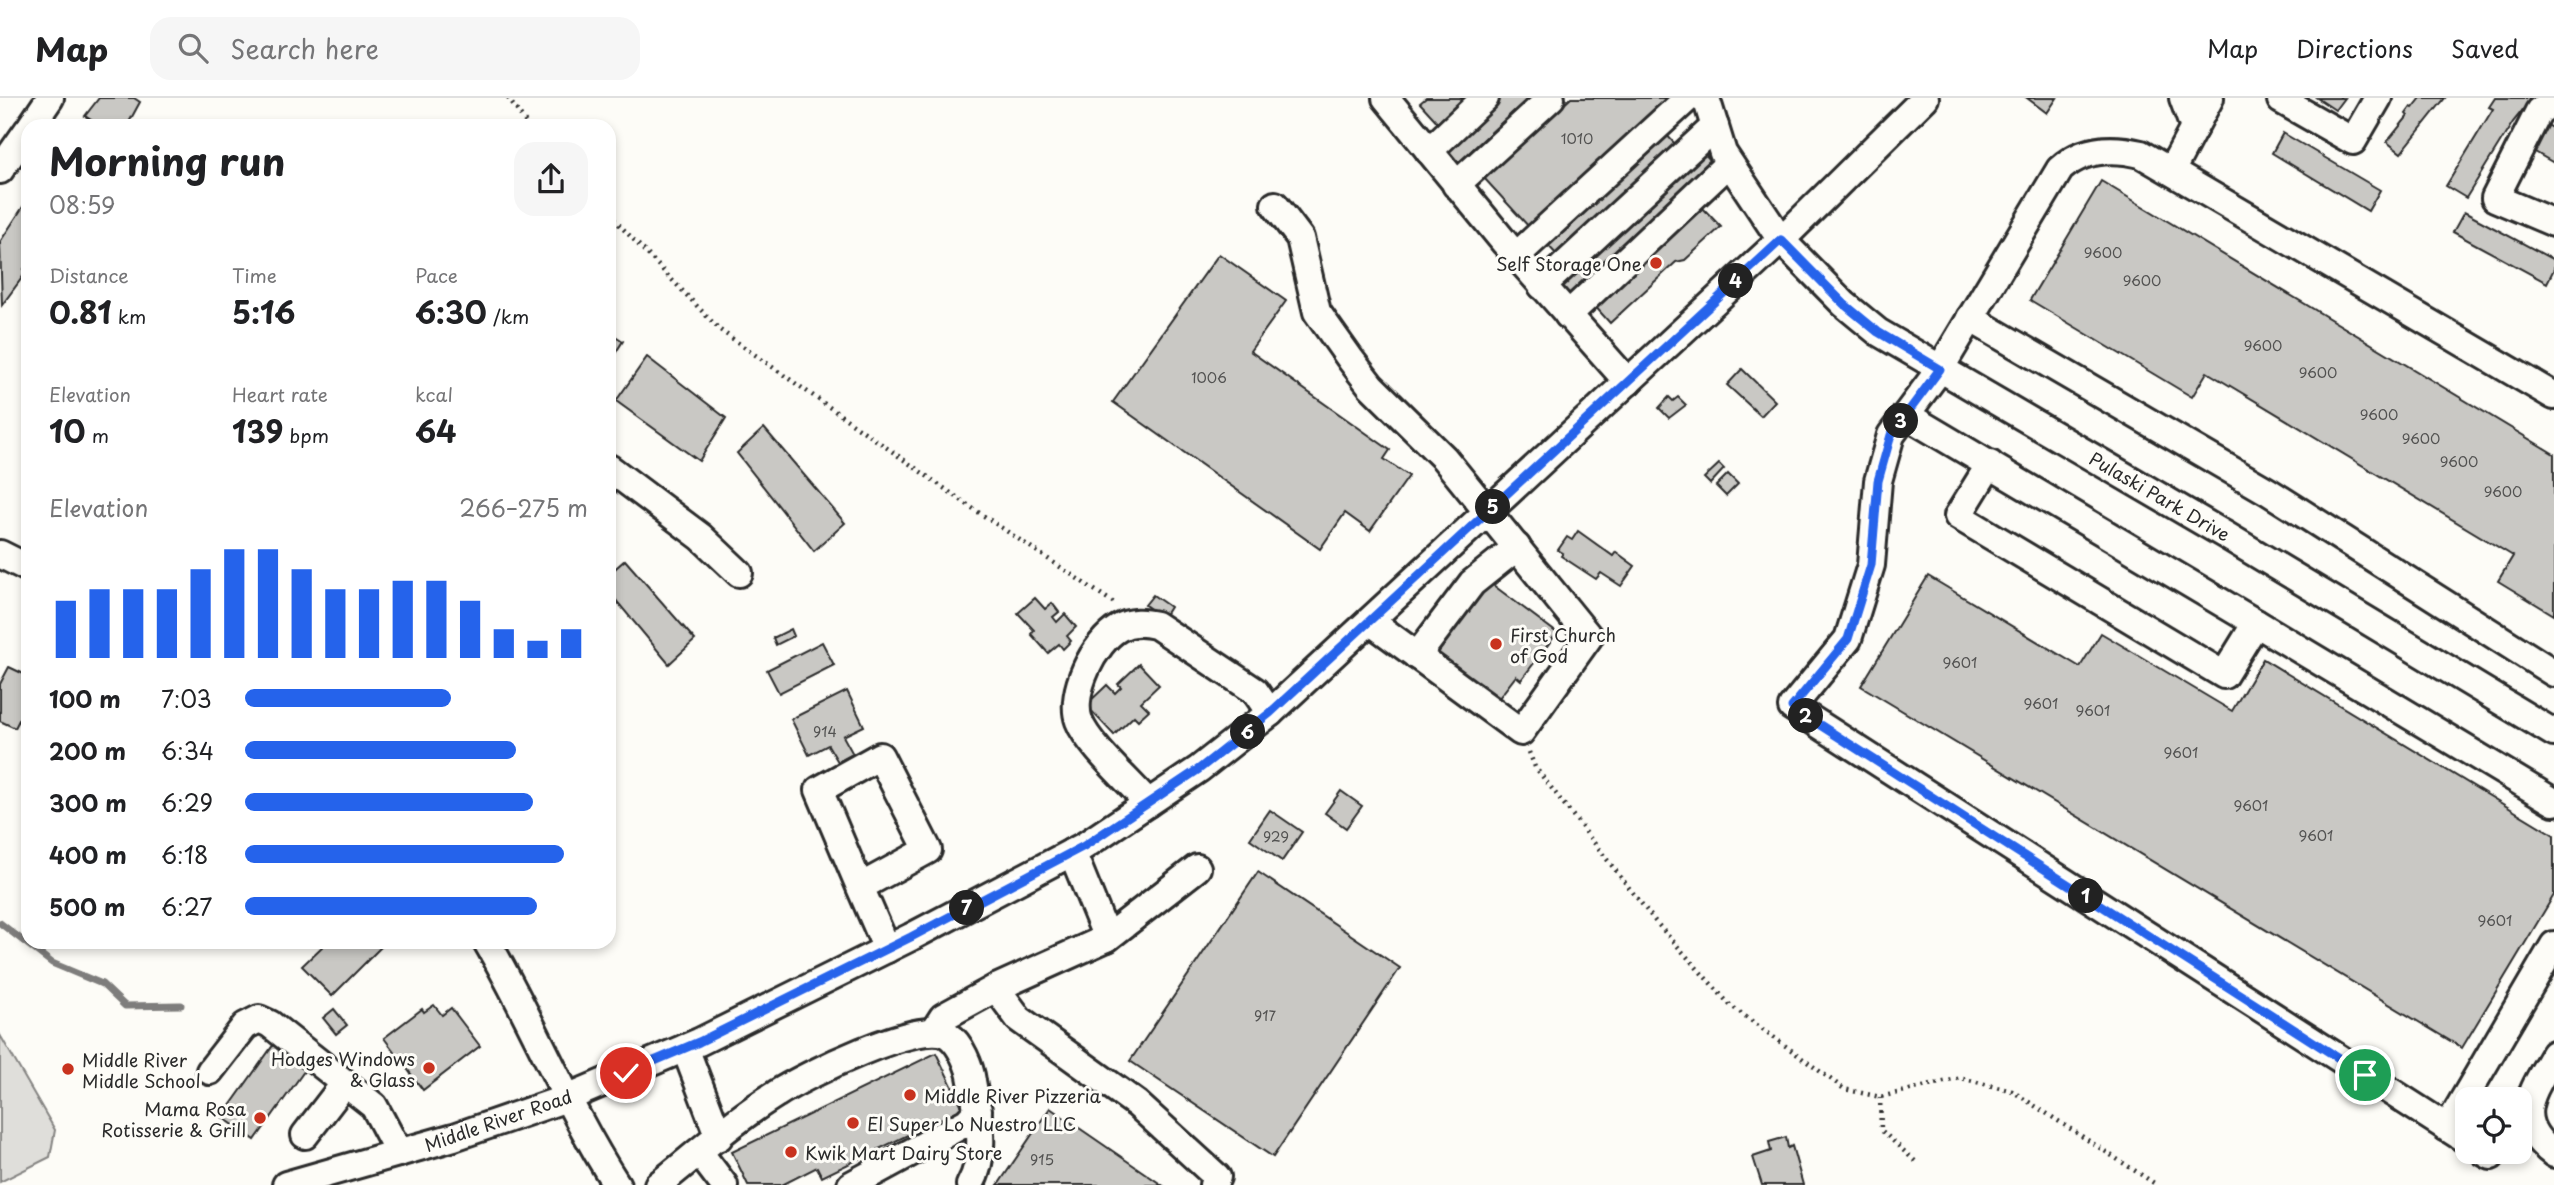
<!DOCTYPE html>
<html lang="en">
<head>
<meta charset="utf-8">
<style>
  :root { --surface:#fff; --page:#f6f6f6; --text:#202124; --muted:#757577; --line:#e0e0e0; --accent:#2563eb }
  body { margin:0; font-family:"Playpen Sans",sans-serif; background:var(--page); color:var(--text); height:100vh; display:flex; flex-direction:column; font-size:26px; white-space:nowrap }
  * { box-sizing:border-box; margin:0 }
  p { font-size:23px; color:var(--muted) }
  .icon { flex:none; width:38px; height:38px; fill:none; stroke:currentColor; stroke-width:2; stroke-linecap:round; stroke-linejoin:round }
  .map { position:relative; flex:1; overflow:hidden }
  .side { position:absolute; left:21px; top:21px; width:595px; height:830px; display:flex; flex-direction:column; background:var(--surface); border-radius:21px; box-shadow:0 4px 10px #0003 }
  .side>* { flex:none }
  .fabs { position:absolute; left:2455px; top:989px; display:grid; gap:14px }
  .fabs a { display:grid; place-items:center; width:77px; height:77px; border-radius:14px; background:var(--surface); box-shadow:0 4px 10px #0003; font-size:35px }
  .pin { position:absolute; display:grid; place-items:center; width:60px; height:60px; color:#fff; margin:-30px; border:4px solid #fff; border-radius:50%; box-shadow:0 2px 7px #0007 }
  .km { position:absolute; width:35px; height:35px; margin:-18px; border-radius:50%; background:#222; color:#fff; font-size:19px; line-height:35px; text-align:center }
  .round { display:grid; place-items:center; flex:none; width:74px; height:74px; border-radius:21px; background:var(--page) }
  .headline { display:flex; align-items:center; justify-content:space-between; height:119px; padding:0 28px }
  h1 { font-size:38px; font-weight:700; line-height:52px }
  .figures { display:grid; grid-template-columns:repeat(3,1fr); gap:10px; height:119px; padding:7px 28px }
  .figures div { display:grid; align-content:center }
  .figures b { font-size:30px; font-weight:700 }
  .figures small { font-size:19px; font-weight:400 }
  .figures p { font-size:19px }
  .chart { height:196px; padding:14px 28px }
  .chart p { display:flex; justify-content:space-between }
  .chart svg { width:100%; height:126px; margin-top:7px; stroke:var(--accent); stroke-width:6 }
  ul { padding:0 28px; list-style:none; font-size:23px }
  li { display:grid; grid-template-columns:112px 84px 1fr; align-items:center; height:52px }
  li i { height:18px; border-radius:9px; background:var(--accent) }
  header { display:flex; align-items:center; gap:42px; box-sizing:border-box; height:98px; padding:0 35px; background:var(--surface); border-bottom:2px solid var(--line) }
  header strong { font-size:33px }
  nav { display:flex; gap:38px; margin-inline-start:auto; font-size:24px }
  .search { width:490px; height:63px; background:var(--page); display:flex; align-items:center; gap:18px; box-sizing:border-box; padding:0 24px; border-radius:21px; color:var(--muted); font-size:26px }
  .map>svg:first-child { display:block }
  .green { fill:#dfdeda; stroke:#858482; stroke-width:2 }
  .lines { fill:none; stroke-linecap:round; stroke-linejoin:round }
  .stream { stroke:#7e7d7b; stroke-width:7 }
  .building { fill:#c9c8c4; stroke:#2b2b2b; stroke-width:2 }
  .minor-casing { stroke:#2b2b2b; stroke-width:32 }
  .path { stroke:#2b2b2b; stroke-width:4.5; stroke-dasharray:2 5; stroke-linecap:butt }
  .minor { stroke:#fdfcf7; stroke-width:26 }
  .route-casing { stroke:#fff; stroke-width:14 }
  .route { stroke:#2563eb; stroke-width:9 }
  .poi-dot { fill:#c8321e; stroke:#fdfcf7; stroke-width:2.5 }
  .labels { text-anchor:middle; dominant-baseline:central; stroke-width:6; stroke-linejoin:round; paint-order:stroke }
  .number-label { font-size:14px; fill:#525251 }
  .poi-label { font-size:18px; fill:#2b2b2b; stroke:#fdfcf7; text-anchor:start }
  .street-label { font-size:18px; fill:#2b2b2b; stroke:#fdfcf7 }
</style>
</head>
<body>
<header>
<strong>Map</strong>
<div class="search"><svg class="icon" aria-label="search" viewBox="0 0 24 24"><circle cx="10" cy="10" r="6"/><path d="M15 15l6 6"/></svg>Search here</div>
<nav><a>Map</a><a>Directions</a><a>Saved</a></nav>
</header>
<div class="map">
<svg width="2554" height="1087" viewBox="0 0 2554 1087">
  <rect width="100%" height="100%" fill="#fdfcf7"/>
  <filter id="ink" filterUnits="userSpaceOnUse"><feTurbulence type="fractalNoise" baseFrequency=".0143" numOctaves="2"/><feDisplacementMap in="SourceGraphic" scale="14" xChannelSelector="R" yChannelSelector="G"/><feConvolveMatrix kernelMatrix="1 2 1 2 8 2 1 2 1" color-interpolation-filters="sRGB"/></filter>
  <g filter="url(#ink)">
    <polygon class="green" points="0,937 55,1032 50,1059 0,1084"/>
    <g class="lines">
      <polyline class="stream" points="0,825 52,865 102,886 125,908 181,907"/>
    </g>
    <g class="building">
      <polygon points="99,0 134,0 140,4 127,28 86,28 91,22 85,18"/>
      <polygon points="1426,0 1471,0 1441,28 1420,5"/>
      <polygon points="1498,0 1528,0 1454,69 1439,54"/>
      <polygon points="1571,0 1670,0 1530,130 1484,80"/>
      <polygon points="2027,0 2057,0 2047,15"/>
      <polygon points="2317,0 2344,0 2335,12"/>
      <polygon points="2421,0 2445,0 2401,55 2387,44 2408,18 2406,16 2411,9 2413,10"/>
      <polygon points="2495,0 2529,0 2530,3 2513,24 2466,100 2446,88 2493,11 2489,9"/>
      <polygon points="2543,24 2554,31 2554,65 2528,50"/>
      <polygon points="1663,33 1677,48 1558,158 1544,143"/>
      <polygon points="2283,35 2380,92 2368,113 2272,55"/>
      <polygon points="1700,51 1714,66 1566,204 1552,189"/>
      <polygon points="2101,83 2554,356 2554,517 2498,483 2513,458 2207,274 2192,299 2030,202"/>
      <polygon points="28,101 28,165 24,171 27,173 2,207 0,144"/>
      <polygon points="1700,107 1721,129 1685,162 1676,164 1610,225 1593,206"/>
      <polygon points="2464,114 2554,162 2554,171 2547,185 2453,134"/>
      <polygon points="1219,156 1286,203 1250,253 1390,352 1384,361 1409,378 1370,433 1345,415 1320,451 1113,304"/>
      <polygon points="609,234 623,243 609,265"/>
      <polygon points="647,259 726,320 699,363 616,303"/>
      <polygon points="1742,271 1775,303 1761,318 1727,287"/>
      <polygon points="1669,299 1673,303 1678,299 1686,307 1669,320 1659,310"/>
      <polygon points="764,330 845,425 814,453 737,355"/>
      <polygon points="1719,366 1724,371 1710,386 1704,380"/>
      <polygon points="1728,376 1738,386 1726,398 1716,388"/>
      <polygon points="1578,433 1613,458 1616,454 1635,468 1621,488 1601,475 1596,481 1561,458 1563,455 1558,452 1567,439 1572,442"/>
      <polygon points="625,462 695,542 669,566 609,494 609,476"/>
      <polygon points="1928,478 2080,569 2101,535 2232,613 2263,561 2554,737 2554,797 2462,950 1861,588"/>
      <polygon points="1489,484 1557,535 1521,582 1516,578 1495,605 1435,556"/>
      <polygon points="1153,497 1170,509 1163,520 1145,507"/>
      <polygon points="1035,500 1045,511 1052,505 1059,514 1053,519 1057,524 1065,516 1076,529 1067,538 1071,543 1063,551 1059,546 1048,555 1031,536 1034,532 1018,515"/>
      <polygon points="791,531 794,538 776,547 773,540"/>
      <polygon points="822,544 834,567 779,595 767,572"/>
      <polygon points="1139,566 1159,587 1141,604 1149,612 1138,622 1134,618 1114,637 1086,607 1107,587 1115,595 1121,589 1118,586"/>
      <polygon points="9,569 28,578 28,604 15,630 0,623 0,586"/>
      <polygon points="847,593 864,628 843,638 853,656 838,664 828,647 809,657 791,621"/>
      <polygon points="1341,693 1362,708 1346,730 1325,715"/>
      <polygon points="1270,712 1302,734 1282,763 1250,741"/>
      <polygon points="1258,774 1400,870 1273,1059 1130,963"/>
      <polygon points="327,844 376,844 381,849 332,898 302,868"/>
      <polygon points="434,907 442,917 451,910 480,948 423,992 384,940 422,911 424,914"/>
      <polygon points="334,911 347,927 336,936 323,920"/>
      <polygon points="274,946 307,969 255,1042 222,1019"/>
      <polygon points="936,955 963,1010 822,1079 817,1069 782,1087 748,1087 732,1054"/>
      <polygon points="1050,1010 1162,1087 998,1087"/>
      <polygon points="1786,1039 1788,1050 1792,1048 1803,1087 1762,1087 1753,1059 1771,1053 1769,1044"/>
    </g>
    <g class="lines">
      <defs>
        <g id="minor">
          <polyline points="1386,0 1505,145 1628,284"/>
          <polyline points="1706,0 1723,55 1781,142 1844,206 1878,234 2227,438 2554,635"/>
          <polyline points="2183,0 2194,30"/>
          <polyline points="2283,0 2281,2 2353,43 2378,0"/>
          <polyline points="2554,4 2539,13 2495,100 2554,125"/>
          <polyline points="31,28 50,0"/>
          <polyline points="1429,53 1485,0"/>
          <polyline points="0,72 28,32"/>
          <polyline points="2171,73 2210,0"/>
          <polyline points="1456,87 1551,0"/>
          <polyline points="1275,107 1300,140 1317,214 1351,262 1371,288 1444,360 1589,539 1521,634 1370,523"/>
          <polyline points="1516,158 1688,0"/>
          <polyline points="1542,188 1715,28"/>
          <polyline points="1568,217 1729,65"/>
          <polyline points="1970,220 2269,394 2554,575"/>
          <polyline points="1906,317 2256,525 2224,577 1958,418 1990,366"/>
          <polyline points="609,370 701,439 739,475"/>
          <polyline points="0,456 28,470"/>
          <polyline points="2256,525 2554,704"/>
          <polyline points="1417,558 1472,485 1517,449"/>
          <path d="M 1148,705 C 1130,684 1088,647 1079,623 C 1069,595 1094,544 1119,530 C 1131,523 1143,524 1156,527 L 1255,593 L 1270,615"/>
          <polyline points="860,789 819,692 880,658 928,752 860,789 887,851"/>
          <polyline points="1107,840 1197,770"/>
          <path d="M 487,844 C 533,923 567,1010 617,1087"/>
          <polyline points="996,890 1019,921 1137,1006 1217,1079 1213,1087"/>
          <polyline points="934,933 943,919 996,890 1107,840 1072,754"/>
          <polyline points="685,950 719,1039"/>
          <path d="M 2554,956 C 2532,995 2509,1022 2554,1056"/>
          <polyline points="210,973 245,928 259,921 270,926 374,1008 399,1055"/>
          <polyline points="2447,1030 2554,847"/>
          <polyline points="305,1037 345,985"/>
          <path d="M 2468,1043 L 1792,609 L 1848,541 L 1871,467 L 1878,383 L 1891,337 L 1940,271 L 2060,71 C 2083,50 2112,49 2141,56 L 2554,298"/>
          <polyline points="699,1054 724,1087"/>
          <polyline points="2484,1054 2491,1058 2493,1054"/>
          <polyline points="286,1087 454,1039 567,1000 699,944 911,839 1084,748 1199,671 1270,615 1781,142 1925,0"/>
          <path d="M 658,1087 C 697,1056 734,1022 776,996 C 802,979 922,919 948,937 C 961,946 970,969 972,983 C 978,1017 988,1055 970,1087"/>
          <polyline points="851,1087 967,1024 978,1012"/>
        </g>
      </defs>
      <use href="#minor" class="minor-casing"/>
      <g class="path">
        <polyline points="508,0 528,28"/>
        <polyline points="609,116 720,232 975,412 1117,507"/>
        <polyline points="1529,654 1535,669 1655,823 1730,907 1844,991 1880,999 1961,980 2012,993 2157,1087"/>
        <polyline points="1880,999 1881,1032 1916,1064"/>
      </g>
      <use href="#minor" class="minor"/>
    </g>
  </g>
  <g class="lines" filter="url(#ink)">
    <defs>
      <polyline id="route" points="626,975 699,944 911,839 1084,748 1199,671 1270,615 1781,142 1844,206 1878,234 1940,271 1891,337 1878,383 1871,467 1848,541 1792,609 2365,977"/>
    </defs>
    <use href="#route" class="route-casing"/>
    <use href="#route" class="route"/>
  </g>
  <g class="poi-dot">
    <circle cx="1656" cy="165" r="7"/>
    <circle cx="1496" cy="546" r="7"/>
    <circle cx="429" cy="970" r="7"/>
    <circle cx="68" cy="971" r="7"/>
    <circle cx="910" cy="997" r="7"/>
    <circle cx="260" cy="1020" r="7"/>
    <circle cx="853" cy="1025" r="7"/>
    <circle cx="791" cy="1054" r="7"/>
  </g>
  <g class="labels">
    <g class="number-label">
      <text x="1577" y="40">1010</text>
      <text x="2103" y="154">9600</text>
      <text x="2142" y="182">9600</text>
      <text x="2263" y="247">9600</text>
      <text x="2318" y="274">9600</text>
      <text x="1209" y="279">1006</text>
      <text x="2379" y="316">9600</text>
      <text x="2421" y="340">9600</text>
      <text x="2459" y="363">9600</text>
      <text x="2503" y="393">9600</text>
      <text x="1960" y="564">9601</text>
      <text x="2041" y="605">9601</text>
      <text x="2093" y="612">9601</text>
      <text x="825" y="633">914</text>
      <text x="2181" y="654">9601</text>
      <text x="2251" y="707">9601</text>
      <text x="2316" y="737">9601</text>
      <text x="1276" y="738">929</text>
      <text x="2495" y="822">9601</text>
      <text x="1265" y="917">917</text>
      <text x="1042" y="1061">915</text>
    </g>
    <g class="poi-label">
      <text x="1642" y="165" text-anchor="end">Self Storage One</text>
      <text x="1510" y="536">First Church<tspan x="1510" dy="21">of God</tspan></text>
      <text x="415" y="960" text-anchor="end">Hodges Windows<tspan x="415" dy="21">&amp; Glass</tspan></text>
      <text x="82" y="961">Middle River<tspan x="82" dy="21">Middle School</tspan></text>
      <text x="924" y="997">Middle River Pizzeria</text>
      <text x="246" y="1010" text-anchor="end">Mama Rosa<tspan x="246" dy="21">Rotisserie &amp; Grill</tspan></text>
      <text x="867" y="1025">El Super Lo Nuestro LLC</text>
      <text x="805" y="1054">Kwik Mart Dairy Store</text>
    </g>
    <g class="street-label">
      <text transform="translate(2160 398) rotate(30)">Pulaski Park Drive</text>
      <text transform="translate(498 1022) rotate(-19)">Middle River Road</text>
    </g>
  </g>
</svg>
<div class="fabs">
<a><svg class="icon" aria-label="locate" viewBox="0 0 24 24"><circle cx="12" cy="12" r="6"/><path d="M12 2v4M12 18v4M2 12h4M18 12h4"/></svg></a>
</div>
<div class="pin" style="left:2365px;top:977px;background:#1e9e55"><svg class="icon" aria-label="arrive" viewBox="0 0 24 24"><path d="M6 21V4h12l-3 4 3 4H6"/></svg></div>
<div class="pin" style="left:626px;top:975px;background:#d93025"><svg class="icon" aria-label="check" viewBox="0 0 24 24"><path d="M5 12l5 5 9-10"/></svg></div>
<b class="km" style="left:2086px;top:798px">1</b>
<b class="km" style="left:1806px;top:618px">2</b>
<b class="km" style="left:1901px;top:323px">3</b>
<b class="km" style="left:1736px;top:183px">4</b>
<b class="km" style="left:1493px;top:409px">5</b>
<b class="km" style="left:1248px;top:634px">6</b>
<b class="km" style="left:967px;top:810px">7</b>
<section class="side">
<div class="headline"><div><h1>Morning run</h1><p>08:59</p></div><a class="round"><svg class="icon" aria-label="share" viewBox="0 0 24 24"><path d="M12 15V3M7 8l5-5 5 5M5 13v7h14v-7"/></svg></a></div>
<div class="figures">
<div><p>Distance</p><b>0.81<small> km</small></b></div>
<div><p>Time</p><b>5:16</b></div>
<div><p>Pace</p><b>6:30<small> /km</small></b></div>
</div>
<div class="figures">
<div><p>Elevation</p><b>10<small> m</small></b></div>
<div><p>Heart rate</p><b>139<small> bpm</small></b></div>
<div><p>kcal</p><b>64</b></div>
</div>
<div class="chart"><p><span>Elevation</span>266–275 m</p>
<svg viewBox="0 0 160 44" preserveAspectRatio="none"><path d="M5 44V24M15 44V20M25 44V20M35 44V20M45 44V13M55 44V6M65 44V6M75 44V13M85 44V20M95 44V20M105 44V17M115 44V17M125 44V24M135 44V34M145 44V38M155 44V34"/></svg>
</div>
<ul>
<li><b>100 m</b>7:03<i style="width:60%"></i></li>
<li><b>200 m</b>6:34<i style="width:79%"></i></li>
<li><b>300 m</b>6:29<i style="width:84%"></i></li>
<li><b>400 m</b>6:18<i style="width:93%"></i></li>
<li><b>500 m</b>6:27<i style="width:85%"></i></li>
</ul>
</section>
</div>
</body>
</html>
